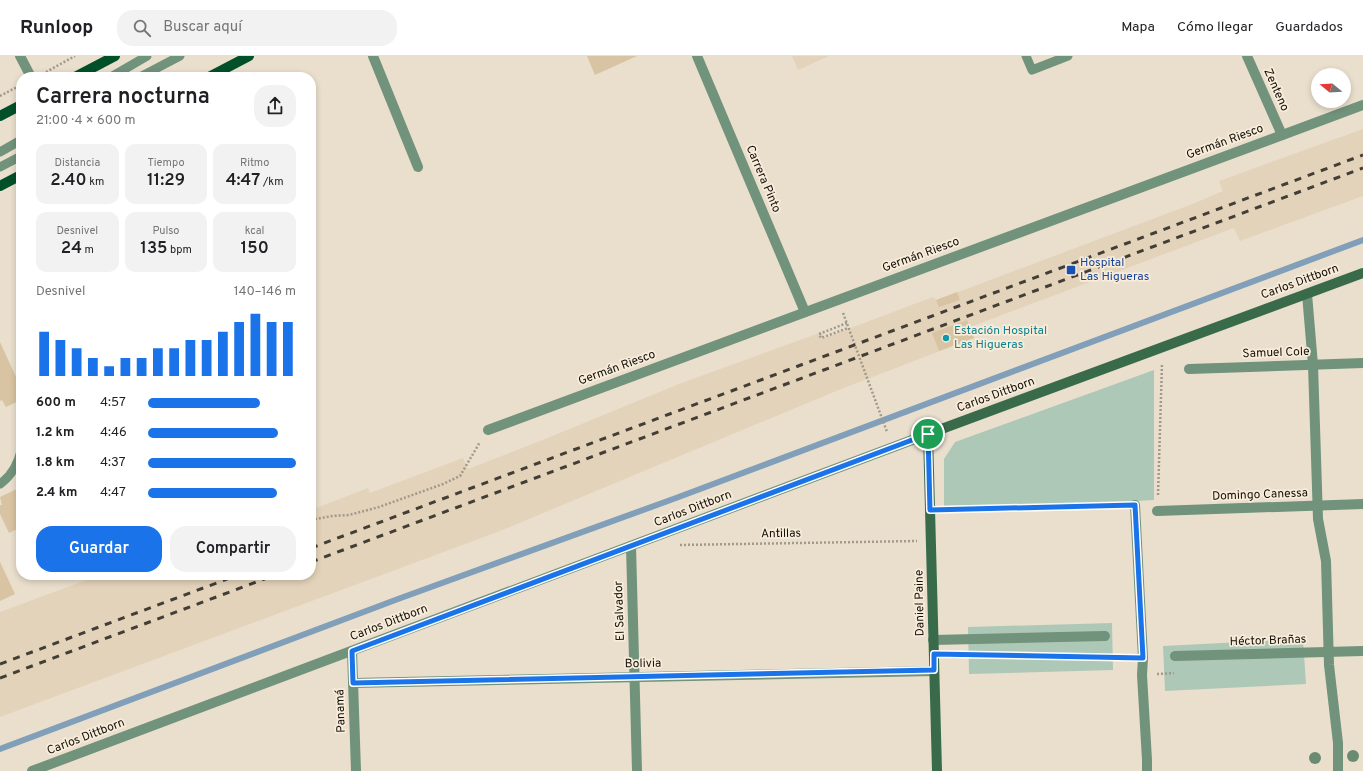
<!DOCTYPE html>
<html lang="es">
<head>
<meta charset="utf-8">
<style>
  :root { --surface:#fff; --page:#f2f2f2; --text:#202124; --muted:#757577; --line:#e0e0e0; --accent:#1a73e8 }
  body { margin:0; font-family:Overpass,sans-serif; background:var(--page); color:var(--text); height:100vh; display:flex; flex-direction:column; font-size:15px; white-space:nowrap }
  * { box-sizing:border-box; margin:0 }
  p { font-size:13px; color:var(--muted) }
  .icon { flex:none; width:22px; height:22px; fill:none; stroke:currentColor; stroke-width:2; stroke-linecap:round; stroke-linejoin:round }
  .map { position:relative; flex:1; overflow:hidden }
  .side { position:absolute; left:16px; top:16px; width:300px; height:508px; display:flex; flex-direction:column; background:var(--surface); border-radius:16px; box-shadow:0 2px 6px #0003 }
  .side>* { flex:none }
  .needle { width:26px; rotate:288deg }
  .controls { position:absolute; left:1311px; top:12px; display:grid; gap:8px }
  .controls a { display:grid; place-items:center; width:40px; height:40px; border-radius:50%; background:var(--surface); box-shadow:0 2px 6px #0003; font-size:20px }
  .pin { position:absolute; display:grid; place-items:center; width:34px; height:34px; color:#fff; margin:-17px; border:2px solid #fff; border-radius:50%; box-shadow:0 1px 4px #0007 }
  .round { display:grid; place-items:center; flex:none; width:42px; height:42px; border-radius:16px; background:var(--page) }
  .summary { display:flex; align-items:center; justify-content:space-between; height:68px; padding:0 20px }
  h1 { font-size:22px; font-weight:600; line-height:30px }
  .stats { display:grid; grid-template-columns:repeat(3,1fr); gap:6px; height:68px; padding:4px 20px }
  .stats div { display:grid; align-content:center; border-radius:10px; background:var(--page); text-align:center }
  .stats b { font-size:17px; font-weight:600 }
  .stats small { font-size:11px; font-weight:400 }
  .stats p { font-size:11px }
  .chart { height:112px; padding:8px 20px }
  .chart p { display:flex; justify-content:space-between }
  .chart svg { width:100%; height:72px; margin-top:4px; stroke:var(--accent); stroke-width:6 }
  .action { display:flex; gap:8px; margin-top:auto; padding:8px 20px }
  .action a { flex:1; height:46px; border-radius:16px; background:var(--accent); color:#fff; font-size:16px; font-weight:600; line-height:46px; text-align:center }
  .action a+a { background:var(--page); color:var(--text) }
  ul { padding:0 20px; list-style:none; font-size:13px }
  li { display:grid; grid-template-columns:64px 48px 1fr; align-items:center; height:30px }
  li i { height:10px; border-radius:5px; background:var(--accent) }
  header { display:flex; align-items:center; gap:24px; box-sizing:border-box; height:56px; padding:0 20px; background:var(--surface); border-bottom:1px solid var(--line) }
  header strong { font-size:19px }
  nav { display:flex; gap:22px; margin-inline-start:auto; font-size:14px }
  .search { width:280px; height:36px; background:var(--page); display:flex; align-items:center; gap:10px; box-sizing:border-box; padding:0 14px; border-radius:16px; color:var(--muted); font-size:15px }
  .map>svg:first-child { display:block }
  .built { fill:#e3d3ba }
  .green { fill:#aec8b8 }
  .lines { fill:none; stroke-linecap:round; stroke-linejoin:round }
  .stream { stroke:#819fb9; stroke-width:6 }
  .building { fill:#d8c4a2 }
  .path { stroke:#a1998a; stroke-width:2.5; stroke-dasharray:2 2; stroke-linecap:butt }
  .lane { stroke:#71927b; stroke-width:9 }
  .street { stroke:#71927b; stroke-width:10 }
  .secondary { stroke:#396b4b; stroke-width:10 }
  .primary { stroke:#01502a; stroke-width:10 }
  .rail { stroke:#433e35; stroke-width:3; stroke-dasharray:7 7; stroke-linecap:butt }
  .tree { fill:#6a8b72 }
  .route-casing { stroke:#fff; stroke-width:8 }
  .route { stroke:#1a73e8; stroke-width:5 }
  .transit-dot { fill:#1a4fb4; stroke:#f8ecda; stroke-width:1.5 }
  .culture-dot { fill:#0f9aa8; stroke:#f8ecda; stroke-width:1.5 }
  .labels { text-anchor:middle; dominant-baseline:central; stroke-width:3.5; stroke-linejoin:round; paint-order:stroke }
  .street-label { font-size:12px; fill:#131009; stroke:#f8ecda }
  .transit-label { font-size:12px; fill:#164399; stroke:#f8ecda; text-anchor:start }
  .culture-label { font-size:12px; fill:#0d838f; stroke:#f8ecda; text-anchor:start }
</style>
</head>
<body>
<header>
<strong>Runloop</strong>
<div class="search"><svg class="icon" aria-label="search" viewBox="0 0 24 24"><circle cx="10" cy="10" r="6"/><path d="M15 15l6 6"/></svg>Buscar aquí</div>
<nav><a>Mapa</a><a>Cómo llegar</a><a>Guardados</a></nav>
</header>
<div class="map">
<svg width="1363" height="715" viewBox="0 0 1363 715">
  <rect width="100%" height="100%" fill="#eadfcd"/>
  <g class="built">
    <polygon points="792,0 829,0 798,14"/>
    <polygon points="1363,73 1363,140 1240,185 1234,172 970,271 974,282 841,333 500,475 0,661 0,556 100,519 311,519 311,454 368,432 370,437 463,402 468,413 540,385 679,328 822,276 824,282 933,241 937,244 1195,147 1223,135 1219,125"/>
  </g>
  <g class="green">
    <polygon points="1154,314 1154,444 944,457 944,403 955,386"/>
    <polygon points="1112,567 1113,614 969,618 968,571"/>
    <polygon points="1303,583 1306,628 1165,635 1163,590"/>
  </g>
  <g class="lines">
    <polyline class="stream" points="0,693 398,543 676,442 1363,184"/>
  </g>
  <g class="building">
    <polygon points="587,0 637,0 595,19"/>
    <polygon points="957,236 960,244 939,251 936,244"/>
    <polygon points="967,264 974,282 939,295 932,277"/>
    <polygon points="0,286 21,332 21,344 6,351 2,344 0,345"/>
    <polygon points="21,431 21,471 9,477 0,458 0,449 2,449 0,441"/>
    <polygon points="0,506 15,538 0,545"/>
  </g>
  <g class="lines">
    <g class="path">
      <polyline points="46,16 75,0"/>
      <polyline points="0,40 19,30"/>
      <polyline points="843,257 887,376"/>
      <polyline points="847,267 819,278 821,282 848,272"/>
      <polyline points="1158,439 1162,308"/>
      <polyline points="945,454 1120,450"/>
      <polyline points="311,464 332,460 349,459 379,451 443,428 460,420 480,386"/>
      <polyline points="680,489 917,485"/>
      <polyline points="1009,600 1128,602"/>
      <polyline points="1157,618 1174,617"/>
    </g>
    <g class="lane">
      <polyline points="1026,0 1032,14 1068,0"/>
      <polyline points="111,21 147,0"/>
      <polyline points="140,21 180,0"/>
      <polyline points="0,96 21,84"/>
      <polyline points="0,111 21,100"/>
      <path d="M 0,428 C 11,420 18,408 21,395"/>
    </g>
    <g class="street">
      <polyline points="20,0 31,21"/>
      <polyline points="373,0 418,111"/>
      <polyline points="697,0 805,256"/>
      <polyline points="1247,0 1282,79"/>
      <polyline points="1307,238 1313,309 1318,463 1326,505 1329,609 1338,687 1338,715"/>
      <polyline points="1189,313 1363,307"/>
      <polyline points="488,374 1363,49"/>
      <polyline points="1135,449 1143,602 1142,619 1147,704 1147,715"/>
      <polyline points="1157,455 1363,448"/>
      <polyline points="631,490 637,715"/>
      <polyline points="933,584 1105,580"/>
      <polyline points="352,595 356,715"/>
      <polyline points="1175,600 1363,595"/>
      <polyline points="353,627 934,615"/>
      <polyline points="32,715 928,378"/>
    </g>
    <polyline class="secondary" points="937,715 928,378 1363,217"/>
    <g class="primary">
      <polyline points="75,21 115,0"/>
      <polyline points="209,21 249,0"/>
      <polyline points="0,60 21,49"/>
      <polyline points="0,130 21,119"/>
    </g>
    <g class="rail">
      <polyline points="311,492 1363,99"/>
      <polyline points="311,506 1363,112"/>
      <polyline points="0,608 238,519"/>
      <polyline points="0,622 275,519"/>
    </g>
  </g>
  <g class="tree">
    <circle cx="1353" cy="700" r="6"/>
    <circle cx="1315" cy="702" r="6"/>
  </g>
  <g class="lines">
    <defs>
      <polygon id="route" points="928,378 930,454 1135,449 1143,602 934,598 934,614 353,627 352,595"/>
    </defs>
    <use href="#route" class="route-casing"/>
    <use href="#route" class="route"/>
  </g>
  <rect class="transit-dot" x="1066" y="209" width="10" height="10" rx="2"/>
  <circle class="culture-dot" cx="946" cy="282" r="4"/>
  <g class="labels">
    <g class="street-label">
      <text transform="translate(1276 34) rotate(66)">Zenteno</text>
      <text transform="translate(1225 86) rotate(-20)">Germán Riesco</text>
      <text transform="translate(763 123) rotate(67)">Carrera Pinto</text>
      <text transform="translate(921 199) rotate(-20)">Germán Riesco</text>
      <text transform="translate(1300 226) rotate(-20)">Carlos Dittborn</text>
      <text transform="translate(1276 297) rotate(-2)">Samuel Cole</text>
      <text transform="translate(617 312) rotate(-20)">Germán Riesco</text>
      <text transform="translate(996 339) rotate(-20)">Carlos Dittborn</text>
      <text transform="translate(1260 439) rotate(-2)">Domingo Canessa</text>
      <text transform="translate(693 453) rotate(-21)">Carlos Dittborn</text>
      <text transform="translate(781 478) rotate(-1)">Antillas</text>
      <text transform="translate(920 547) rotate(-91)">Daniel Paine</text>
      <text transform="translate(620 555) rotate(-92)">El Salvador</text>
      <text transform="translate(389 567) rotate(-21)">Carlos Dittborn</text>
      <text transform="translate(1268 585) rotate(-2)">Héctor Brañas</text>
      <text transform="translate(643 608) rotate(-1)">Bolivia</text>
      <text transform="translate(341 655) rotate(-92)">Panamá</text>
      <text transform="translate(86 681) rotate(-21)">Carlos Dittborn</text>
    </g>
    <g class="transit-label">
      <text x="1080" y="207">Hospital<tspan x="1080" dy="14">Las Higueras</tspan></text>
    </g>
    <g class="culture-label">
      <text x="954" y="275">Estación Hospital<tspan x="954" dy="14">Las Higueras</tspan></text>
    </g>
  </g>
</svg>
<div class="controls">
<a><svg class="needle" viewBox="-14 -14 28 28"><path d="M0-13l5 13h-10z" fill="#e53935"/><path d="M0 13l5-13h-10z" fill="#757577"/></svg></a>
</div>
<div class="pin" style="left:928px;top:378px;background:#1e9e55"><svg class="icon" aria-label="arrive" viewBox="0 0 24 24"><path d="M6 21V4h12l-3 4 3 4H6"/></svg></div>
<section class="side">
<div class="summary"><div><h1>Carrera nocturna</h1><p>21:00 · 4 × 600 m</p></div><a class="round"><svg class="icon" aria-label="share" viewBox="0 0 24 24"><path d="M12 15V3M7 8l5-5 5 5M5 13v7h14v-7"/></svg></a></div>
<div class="stats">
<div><p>Distancia</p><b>2.40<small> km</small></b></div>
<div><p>Tiempo</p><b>11:29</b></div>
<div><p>Ritmo</p><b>4:47<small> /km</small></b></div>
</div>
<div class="stats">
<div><p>Desnivel</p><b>24<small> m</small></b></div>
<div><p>Pulso</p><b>135<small> bpm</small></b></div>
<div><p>kcal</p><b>150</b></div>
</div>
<div class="chart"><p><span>Desnivel</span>140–146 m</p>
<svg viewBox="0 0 160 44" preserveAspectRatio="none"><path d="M5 44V17M15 44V22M25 44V27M35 44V33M45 44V38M55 44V33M65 44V33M75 44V27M85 44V27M95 44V22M105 44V22M115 44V17M125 44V11M135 44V6M145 44V11M155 44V11"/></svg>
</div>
<ul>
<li><b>600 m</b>4:57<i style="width:76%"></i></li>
<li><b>1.2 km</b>4:46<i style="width:88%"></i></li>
<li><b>1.8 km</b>4:37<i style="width:100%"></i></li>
<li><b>2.4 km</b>4:47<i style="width:87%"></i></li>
</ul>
<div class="action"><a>Guardar</a><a>Compartir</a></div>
</section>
</div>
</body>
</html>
